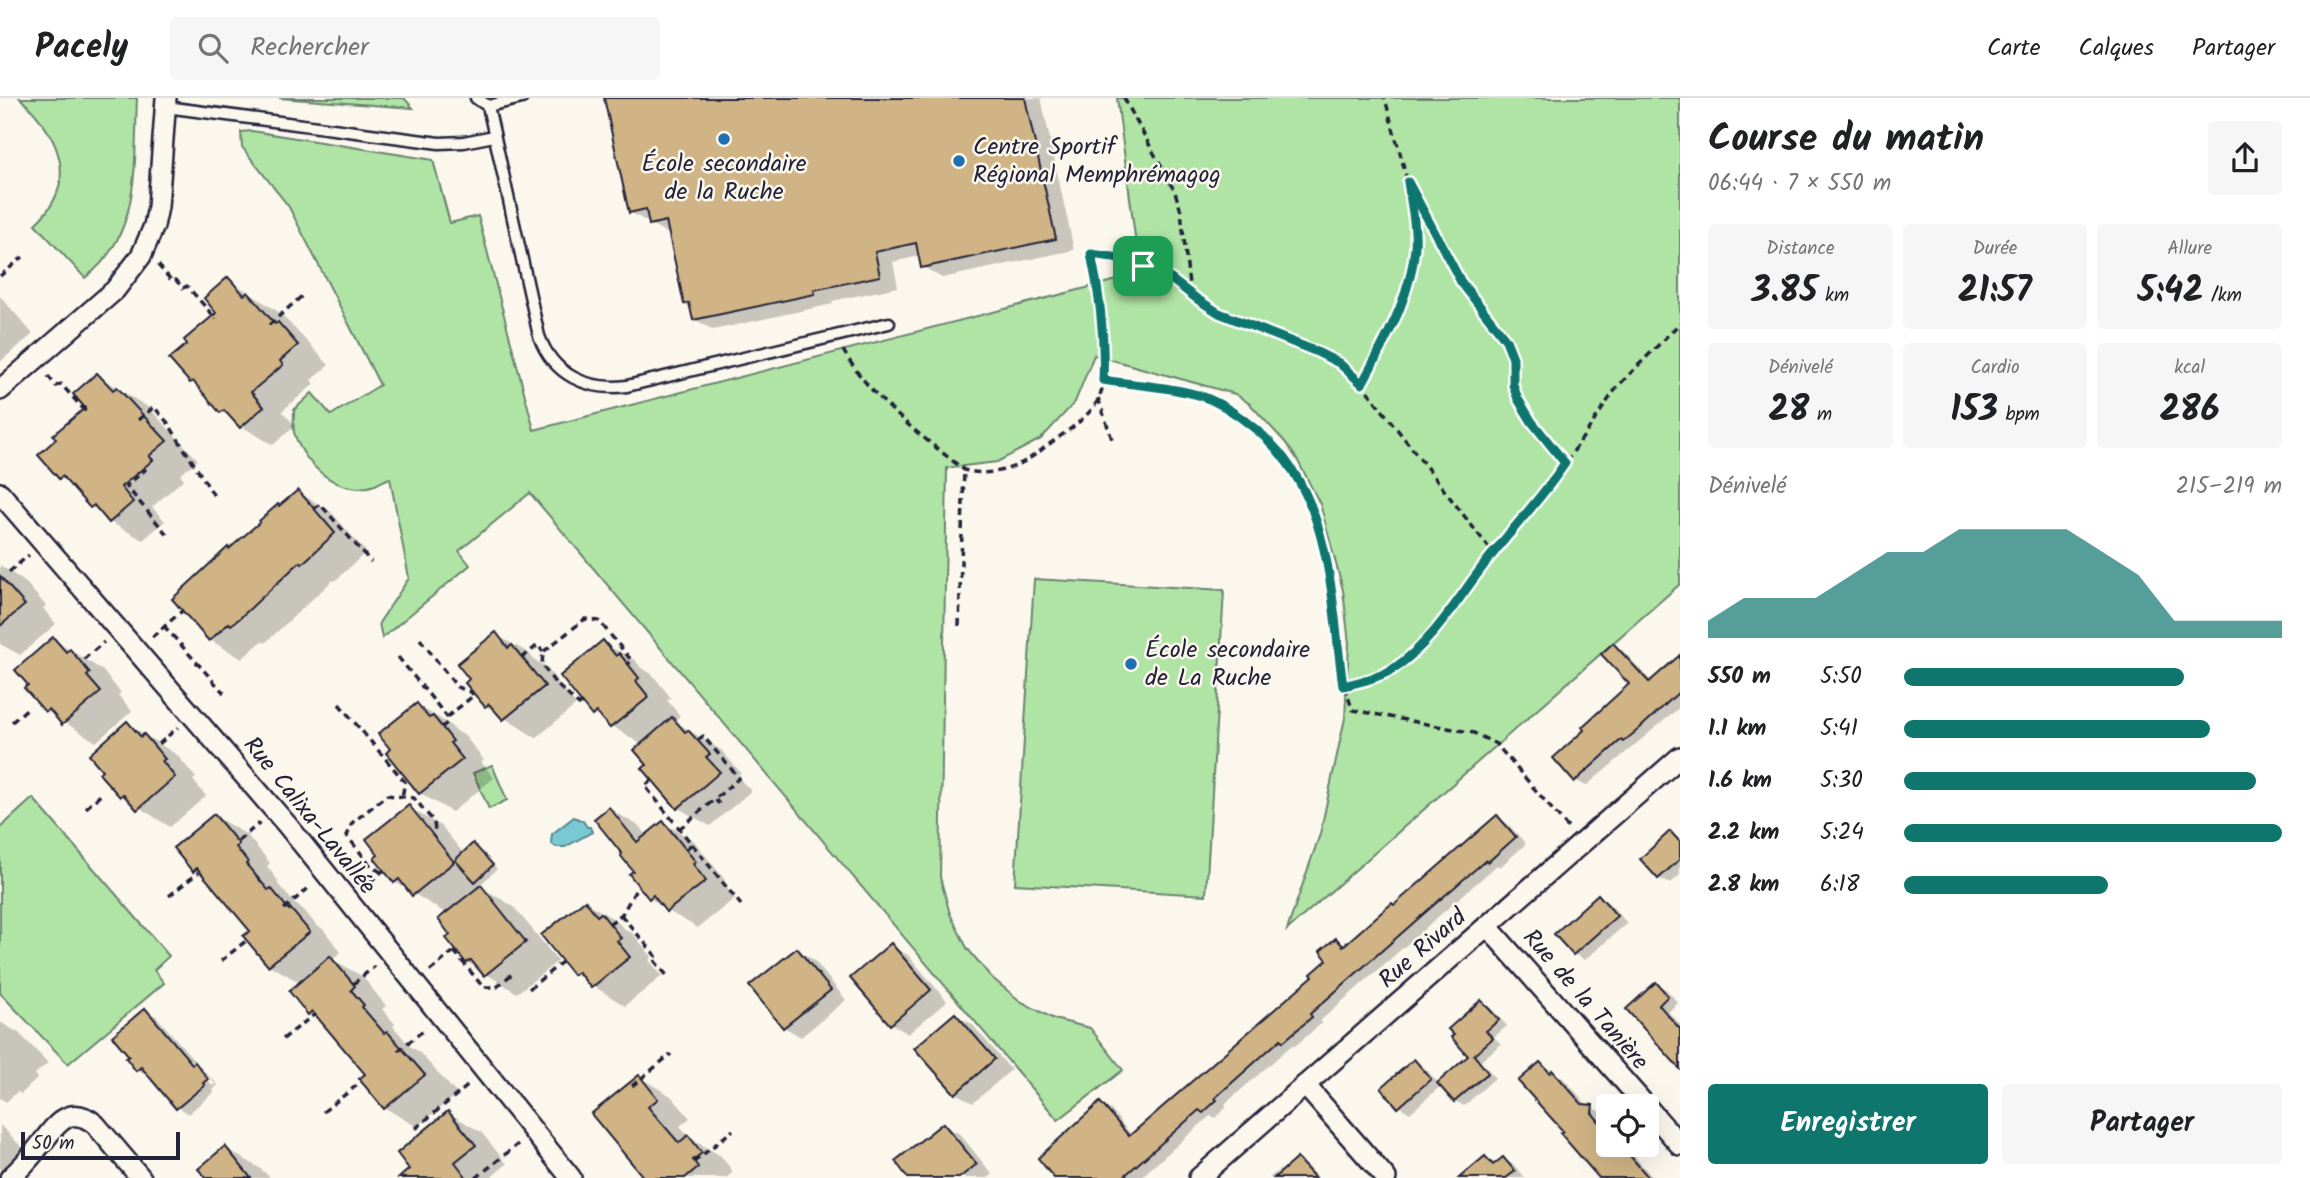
<!DOCTYPE html>
<html lang="fr">
<head>
<meta charset="utf-8">
<style>
  :root { --surface:#fff; --page:#f6f6f6; --text:#202124; --muted:#757577; --line:#e0e0e0; --accent:#0f766e }
  body { margin:0; font-family:Kalam,sans-serif; background:var(--page); color:var(--text); height:100vh; display:flex; flex-direction:column; font-size:26px; white-space:nowrap }
  * { box-sizing:border-box; margin:0 }
  p { font-size:23px; color:var(--muted) }
  .icon { flex:none; width:38px; height:38px; fill:none; stroke:currentColor; stroke-width:2; stroke-linecap:round; stroke-linejoin:round }
  .map { position:relative; flex:1; overflow:hidden }
  .sheet { display:flex; flex-direction:column; background:var(--surface); width:630px }
  .sheet>* { flex:none }
  .buttons { position:absolute; left:1596px; top:996px; display:grid; gap:14px }
  .buttons a { display:grid; place-items:center; width:63px; height:63px; border-radius:7px; background:var(--surface); box-shadow:0 7px 28px #0002; font-size:35px }
  .scale { position:absolute; left:21px; bottom:18px; width:159px; box-sizing:border-box; padding-left:7px; border:4px solid #22223b; border-top:0; font-size:19px; line-height:24px; white-space:nowrap; color:#22223b; -webkit-text-stroke:5px #fbf7ec; paint-order:stroke }
  .pin { position:absolute; display:grid; place-items:center; width:60px; height:60px; color:#fff; margin:-30px; border-radius:14px; box-shadow:0 4px 10px #0006 }
  .round { display:grid; place-items:center; flex:none; width:74px; height:74px; border-radius:7px; background:var(--page) }
  .headline { display:flex; align-items:center; justify-content:space-between; height:119px; padding:0 28px }
  h1 { font-size:38px; font-weight:700; line-height:52px }
  .figures { display:grid; grid-template-columns:repeat(3,1fr); gap:10px; height:119px; padding:7px 28px }
  .figures div { display:grid; align-content:center; border-radius:7px; background:var(--page); text-align:center }
  .figures b { font-size:35px; font-weight:700 }
  .figures small { font-size:19px; font-weight:400 }
  .figures p { font-size:19px }
  .chart { height:196px; padding:14px 28px }
  .chart p { display:flex; justify-content:space-between }
  .chart svg { width:100%; height:126px; margin-top:7px; fill:var(--accent); opacity:.7 }
  .action { display:flex; gap:14px; margin-top:auto; padding:14px 28px }
  .action a { flex:1; height:80px; border-radius:7px; background:var(--accent); color:#fff; font-size:28px; font-weight:700; line-height:80px; text-align:center }
  .action a+a { background:var(--page); color:var(--text) }
  ul { padding:0 28px; list-style:none; font-size:23px }
  li { display:grid; grid-template-columns:112px 84px 1fr; align-items:center; height:52px }
  li i { height:18px; border-radius:9px; background:var(--accent) }
  header { display:flex; align-items:center; gap:42px; box-sizing:border-box; height:98px; padding:0 35px; background:var(--surface); border-bottom:2px solid var(--line) }
  header strong { font-size:33px }
  nav { display:flex; gap:38px; margin-inline-start:auto; font-size:24px }
  .search { width:490px; height:63px; background:var(--page); display:flex; align-items:center; gap:18px; box-sizing:border-box; padding:0 24px; border-radius:7px; color:var(--muted); font-size:26px }
  main { display:flex; flex:1; min-height:0 }
  .map>svg:first-child { display:block }
  .green { fill:#b0e4a5; stroke:#698370; stroke-width:2 }
  .water { fill:#78c9d1; stroke:#568695; stroke-width:2 }
  .shadow { fill:#0003 }
  .building { fill:#d0b485; stroke:#22223b; stroke-width:2 }
  .lines { fill:none; stroke-linecap:round; stroke-linejoin:round }
  .lane-casing { stroke:#22223b; stroke-width:15 }
  .street-casing { stroke:#22223b; stroke-width:24 }
  .path { stroke:#22223b; stroke-width:3.5; stroke-dasharray:7 5; stroke-linecap:butt }
  .lane { stroke:#fbf7ec; stroke-width:10 }
  .street { stroke:#fbf7ec; stroke-width:19 }
  .route-casing { stroke:#fff; stroke-width:14 }
  .route { stroke:#0f766e; stroke-width:9 }
  .poi-dot { fill:#1f6fb2; stroke:#fbf7ec; stroke-width:2.5 }
  .labels { text-anchor:middle; dominant-baseline:central; stroke-width:5; stroke-linejoin:round; paint-order:stroke }
  .poi-label { font-size:24px; fill:#22223b; stroke:#fbf7ec; text-anchor:start }
  .street-label { font-size:24px; fill:#22223b; stroke:#fbf7ec }
</style>
</head>
<body>
<header>
<strong>Pacely</strong>
<div class="search"><svg class="icon" aria-label="search" viewBox="0 0 24 24"><circle cx="10" cy="10" r="6"/><path d="M15 15l6 6"/></svg>Rechercher</div>
<nav><a>Carte</a><a>Calques</a><a>Partager</a></nav>
</header>
<main>
<div class="map">
<svg width="1680" height="1080" viewBox="0 0 1680 1080">
  <rect width="100%" height="100%" fill="#fbf7ec"/>
  <filter id="ink" filterUnits="userSpaceOnUse"><feTurbulence type="fractalNoise" baseFrequency=".0143" numOctaves="2"/><feDisplacementMap in="SourceGraphic" scale="14" xChannelSelector="R" yChannelSelector="G"/><feConvolveMatrix kernelMatrix="1 2 1 2 8 2 1 2 1" color-interpolation-filters="sRGB"/></filter>
  <g filter="url(#ink)">
    <g class="green">
      <path d="M 20,0 L 137,0 C 134,64 142,137 85,180 L 35,126 C 81,84 59,37 20,0 Z"/>
      <polygon points="279,0 404,0 413,10"/>
      <path d="M 1117,0 L 1680,0 L 1680,486 L 1287,832 L 1320,736 L 1345,620 L 1349,546 L 1343,492 L 1320,406 L 1297,361 L 1285,344 L 1250,306 L 1235,296 L 1094,257 L 1075,304 L 1041,341 L 997,364 L 947,370 L 940,779 L 950,816 L 967,850 L 991,879 L 1020,903 L 1054,921 L 1090,930 L 1123,972 L 1058,1022 L 530,395 L 459,453 L 470,467 L 382,540 L 379,525 L 409,480 L 390,380 C 386,381 380,385 375,387 C 340,400 303,367 294,334 C 293,328 294,319 294,312 L 312,295 L 331,317 L 380,287 L 289,109 L 242,49 L 241,34 L 252,33 L 433,62 L 450,125 L 478,118 L 534,332 L 1129,179 L 1137,154 Z"/>
      <polygon points="1034,481 1224,492 1206,797 1015,786"/>
      <polygon points="492,667 507,702 489,711 473,675"/>
      <polygon points="33,700 169,858 154,872 164,885 68,966 0,895 0,730"/>
    </g>
    <polygon class="water" points="574,719 583,723 587,729 590,729 592,734 565,749 556,749 551,745 552,736"/>
    <g class="shadow">
      <polygon points="605,0 1041,0 1074,152 942,180 923,169 920,158 893,164 898,189 832,203 833,206 713,232 694,221 692,208 686,205 670,137 630,114"/>
      <polygon points="228,181 280,215 329,267 311,282 314,286 282,313 295,328 273,347 241,328 235,321 221,314 201,290 191,284 190,246 218,215"/>
      <polygon points="0,198 33,236 0,264"/>
      <polygon points="97,277 149,310 198,362 180,377 184,381 152,409 165,423 143,442 110,424 104,417 91,409 71,385 61,380 41,357 88,310"/>
      <polygon points="298,394 330,413 366,454 335,483 333,482 265,545 262,543 242,561 210,542 280,410"/>
      <polygon points="0,467 26,485 46,508 43,510 56,526 20,557 0,546"/>
      <polygon points="496,537 529,555 534,562 545,568 576,607 536,640 486,608"/>
      <polygon points="53,541 102,572 121,595 118,597 132,613 96,644 47,613 27,590"/>
      <polygon points="603,545 636,563 641,570 652,576 671,600 667,602 680,618 674,623 721,652 741,675 737,678 751,693 710,728 678,710 649,667 642,647 593,616"/>
      <polygon points="1614,548 1624,554 1652,584 1680,561 1680,609 1586,688 1575,682 1631,587"/>
      <polygon points="417,607 449,626 455,632 465,638 484,662 481,664 494,680 452,714 420,695"/>
      <polygon points="128,626 177,657 196,680 193,682 206,698 170,729 121,698"/>
      <polygon points="409,710 441,728 464,756 474,747 478,750 497,771 479,788 513,808 558,863 517,895 467,864 453,837 447,816 395,784"/>
      <polygon points="609,711 639,728 647,738 664,725 694,743 725,782 722,784 735,800 698,830 668,813 650,800 636,773"/>
      <polygon points="215,718 247,737 270,765 267,768 279,784 277,785 295,806 303,811 317,828 323,831 341,854 332,861 363,879 386,908 382,911 395,926 393,928 410,948 419,954 457,996 417,1029 385,1010 368,976 324,924 309,915 301,885 269,867 252,833 208,781 194,773"/>
      <polygon points="1497,719 1508,726 1526,746 1500,769 1497,767 1439,818 1320,923 1322,925 1295,948 1292,947 1225,1006 1227,1009 1215,1020 1210,1018 1140,1080 1057,1080 1101,1006 1111,1012 1132,1038 1315,879 1330,862 1336,842 1346,847 1395,808"/>
      <polygon points="1671,736 1680,741 1680,777 1670,786 1659,780"/>
      <polygon points="1598,799 1609,805 1627,825 1585,862 1574,856"/>
      <polygon points="585,804 617,823 622,829 633,836 652,859 649,862 662,878 625,908 575,876 544,838"/>
      <polygon points="891,848 908,857 947,903 908,936 892,926 853,881"/>
      <polygon points="797,852 814,862 846,902 801,939 784,929"/>
      <polygon points="1656,886 1667,892 1678,905 1668,914 1680,926 1680,969 1629,911"/>
      <polygon points="1481,904 1490,909 1507,928 1494,939 1501,946 1481,963 1495,980 1464,1008 1455,1003 1442,987 1410,1015 1399,1008 1414,963 1425,970 1439,986 1470,958"/>
      <polygon points="145,912 156,918 201,970 197,970 213,988 215,986 202,970 218,987 213,992 214,994 188,1016 178,1009 150,977 137,972"/>
      <polygon points="955,917 972,926 1011,972 973,1005 956,995"/>
      <polygon points="0,924 19,935 48,965 35,976 38,980 21,996 17,994 6,1004 0,1000"/>
      <polygon points="1541,966 1564,981 1588,1008 1604,1015 1603,1023 1608,1029 1608,1046 1624,1046 1653,1080 1603,1080 1565,1033"/>
      <polygon points="639,979 671,998 690,1020 680,1028 690,1040 721,1058 733,1074 726,1080 646,1080"/>
      <polygon points="449,1015 481,1034 507,1066 490,1080 413,1080"/>
      <polygon points="0,1027 26,1053 16,1066 0,1080"/>
      <polygon points="943,1027 960,1036 992,1076 988,1080 911,1080"/>
      <polygon points="225,1050 258,1069 271,1080 208,1080"/>
      <polygon points="1485,1060 1496,1066 1503,1061 1514,1067 1525,1080 1462,1080"/>
      <polygon points="1297,1062 1308,1069 1318,1080 1269,1080 1279,1072 1284,1074"/>
    </g>
    <g class="building">
      <polygon points="604,0 1025,0 1056,141 921,170 916,145 875,154 880,178 814,192 815,196 693,222 689,205 684,206 666,123 649,127 646,111 629,115"/>
      <polygon points="228,179 244,197 248,194 275,226 278,224 298,247 280,263 283,267 251,294 264,309 240,330 224,312 220,315 193,283 190,285 169,261 187,246 184,242 216,215 204,200"/>
      <polygon points="97,275 113,292 117,289 167,343 149,358 153,362 121,389 133,404 109,425 94,407 90,410 62,378 59,381 38,357 56,341 53,337 85,310 73,296"/>
      <polygon points="298,392 335,435 302,466 300,464 239,521 231,527 229,525 209,543 172,501 228,449 229,451 260,424 259,423 278,406 279,408"/>
      <polygon points="0,478 25,507 0,528"/>
      <polygon points="496,534 508,550 512,547 545,588 503,622 489,606 485,609 465,585 469,581 457,566"/>
      <polygon points="53,539 66,554 70,551 90,575 87,578 101,594 62,627 49,611 45,614 24,590 28,587 15,572"/>
      <polygon points="603,542 616,558 619,555 628,566 639,580 636,583 649,599 610,630 596,614 592,618 560,578"/>
      <polygon points="1613,545 1649,584 1680,557 1680,593 1639,631 1623,644 1621,642 1574,684 1553,660 1584,632 1582,629 1629,586 1601,556"/>
      <polygon points="417,605 429,620 433,618 442,629 453,643 450,645 463,661 419,696 386,655 390,651 378,636"/>
      <polygon points="672,619 685,634 688,632 710,656 706,659 720,674 677,711 642,670 647,667 634,652"/>
      <polygon points="127,623 141,639 144,636 165,661 162,663 175,679 137,712 123,696 120,699 102,679 99,675 102,672 89,657"/>
      <polygon points="409,707 454,764 412,798 399,781 394,785 374,760 378,757 366,741"/>
      <polygon points="609,709 637,744 663,723 696,764 693,766 706,783 666,814 653,797 649,801 629,776 633,773 621,758 622,756 594,721"/>
      <polygon points="214,716 239,746 236,749 248,764 246,766 268,792 271,790 289,812 290,810 310,834 268,868 243,838 250,833 197,770 193,774 173,750"/>
      <polygon points="1497,717 1516,739 1488,764 1486,762 1428,812 1310,916 1312,919 1283,944 1281,941 1215,1000 1217,1002 1203,1015 1199,1012 1122,1080 1054,1080 1038,1060 1100,1004 1129,1038 1313,878 1311,876 1327,862 1320,853 1336,840 1343,848 1392,805 1394,807"/>
      <polygon points="1670,733 1680,744 1680,761 1658,781 1640,761"/>
      <polygon points="473,745 493,767 475,784 455,762"/>
      <polygon points="481,787 526,844 484,878 471,862 466,865 446,840 450,837 438,821"/>
      <polygon points="1598,796 1617,818 1573,857 1554,836"/>
      <polygon points="585,802 597,818 601,815 621,840 617,843 630,859 591,890 578,874 573,877 541,837"/>
      <polygon points="891,845 931,892 890,927 850,880"/>
      <polygon points="797,850 831,892 783,930 749,888"/>
      <polygon points="330,858 355,888 351,892 364,907 362,909 384,935 387,933 425,977 384,1011 359,981 365,976 312,913 308,917 289,893"/>
      <polygon points="1656,884 1668,898 1659,907 1680,931 1680,971 1626,911"/>
      <polygon points="1481,902 1499,922 1486,933 1493,940 1474,957 1488,975 1454,1004 1437,985 1468,958 1451,939 1454,937 1448,931"/>
      <polygon points="145,910 192,966 195,964 208,981 203,985 205,987 176,1011 141,969 136,973 126,960 129,958 112,938"/>
      <polygon points="955,915 995,961 955,996 914,950"/>
      <polygon points="1414,961 1431,981 1398,1010 1381,990"/>
      <polygon points="1540,964 1550,975 1552,972 1582,1006 1593,1007 1592,1015 1608,1034 1608,1046 1620,1046 1649,1080 1599,1080 1560,1035 1563,1033 1518,983"/>
      <polygon points="639,977 658,1001 648,1009 679,1045 688,1037 702,1055 693,1062 698,1069 685,1080 644,1080 591,1016"/>
      <polygon points="448,1013 476,1047 455,1064 467,1080 399,1080 409,1071 397,1055"/>
      <polygon points="943,1025 977,1066 959,1080 908,1080 895,1063"/>
      <polygon points="225,1048 251,1080 206,1080 198,1071"/>
      <polygon points="1485,1058 1493,1067 1503,1059 1515,1073 1506,1080 1459,1080"/>
      <polygon points="1297,1060 1315,1080 1274,1080"/>
    </g>
    <g class="lines">
      <defs>
        <g id="lane">
          <polyline points="476,0 488,8"/>
          <path d="M 522,0 L 488,8 L 539,238 C 553,277 587,293 627,288 L 889,225"/>
          <polyline points="166,9 439,45 464,44 494,38"/>
        </g>
        <g id="street">
          <polyline points="0,292 115,192 141,158 154,128 158,109 166,0"/>
          <polyline points="0,395 288,728 571,1080"/>
          <polyline points="1487,828 1646,1008"/>
          <polyline points="1305,987 1386,1080"/>
          <polyline points="1647,1009 1680,1047"/>
          <path d="M 10,1080 C 20,1071 29,1061 37,1051 C 53,1032 67,1003 95,1026 L 141,1080"/>
          <polyline points="1199,1080 1680,659"/>
        </g>
      </defs>
      <use href="#lane" class="lane-casing"/>
      <use href="#street" class="street-casing"/>
      <g class="path">
        <polyline points="1124,0 1175,94 1181,113 1190,196"/>
        <polyline points="1408,84 1461,184 1506,242 1513,260 1513,287 1518,301 1532,325 1565,365"/>
        <polyline points="158,167 172,183 176,182 183,190 187,188 216,221"/>
        <polyline points="0,178 23,159"/>
        <polyline points="269,227 302,198"/>
        <path d="M 843,252 C 871,302 920,336 964,372 C 995,380 1020,369 1044,350 C 1062,336 1089,321 1099,300 C 1113,268 1098,190 1091,156 L 1120,160 L 1171,181 L 1197,201 L 1219,215 L 1315,253 L 1339,265 L 1362,286 L 1493,455"/>
        <polyline points="48,278 56,288 61,286 87,315"/>
        <path d="M 1103,282 C 1134,287 1168,289 1198,297 C 1215,302 1231,312 1245,322 C 1296,360 1321,414 1330,476 C 1337,522 1335,569 1353,612 L 1474,635 L 1496,646 L 1569,731"/>
        <path d="M 1362,286 C 1378,255 1398,223 1409,190 C 1429,129 1399,59 1385,0"/>
        <polyline points="1098,300 1113,344"/>
        <polyline points="138,322 154,309 168,325 216,401"/>
        <polyline points="143,370 145,372 126,388 170,440"/>
        <polyline points="314,411 320,406 371,464"/>
        <polyline points="9,474 29,457"/>
        <polyline points="164,528 224,595"/>
        <polyline points="959,528 964,372"/>
        <polyline points="152,539 182,513"/>
        <polyline points="420,541 457,589 471,594 474,598"/>
        <polyline points="398,559 447,619 447,625 442,629"/>
        <polyline points="522,560 538,547 543,554"/>
        <polyline points="84,561 104,544"/>
        <polyline points="1343,588 1376,579 1394,571 1423,545 1454,509 1493,455 1546,394 1617,289 1680,225"/>
        <polyline points="581,605 579,607 555,585 542,567 543,554 585,521 599,523 632,563 628,566"/>
        <polyline points="339,606 405,684 402,699"/>
        <polyline points="447,619 473,598"/>
        <polyline points="12,624 30,608"/>
        <polyline points="698,642 703,638 739,680 715,701"/>
        <polyline points="159,646 178,629"/>
        <polyline points="652,682 645,688 741,807"/>
        <polyline points="86,710 104,694"/>
        <polyline points="679,731 715,701 719,706"/>
        <polyline points="238,743 260,725"/>
        <polyline points="686,751 692,746"/>
        <polyline points="381,774 371,768 347,738 352,725 387,697 414,700 434,724 435,733 431,735"/>
        <polyline points="361,791 384,772"/>
        <polyline points="169,798 199,774"/>
        <polyline points="284,811 311,788"/>
        <polyline points="621,817 656,858 653,861 669,880"/>
        <polyline points="609,826 622,816 638,788"/>
        <polyline points="454,853 483,889 497,889 514,874"/>
        <polyline points="221,863 247,842"/>
        <polyline points="430,873 453,854"/>
        <polyline points="353,886 375,868"/>
        <polyline points="529,891 562,864"/>
        <polyline points="283,941 315,916"/>
        <polyline points="398,953 425,931"/>
        <polyline points="632,988 671,956"/>
        <polyline points="323,1014 361,984"/>
        <polyline points="418,1031 417,1029 470,986"/>
        <polyline points="694,1064 733,1032"/>
        <polyline points="476,1080 518,1046"/>
      </g>
      <use href="#lane" class="lane"/>
      <use href="#street" class="street"/>
    </g>
  </g>
  <g class="lines" filter="url(#ink)">
    <defs>
      <path id="route" d="M 1408,84 L 1461,184 L 1506,242 L 1513,260 L 1513,287 L 1518,301 L 1532,324 L 1565,365 C 1544,397 1519,423 1495,453 C 1462,492 1437,542 1393,571 C 1378,580 1360,584 1343,588 C 1330,495 1333,388 1249,326 C 1234,314 1218,303 1198,297 C 1168,288 1134,287 1103,282 C 1105,239 1100,197 1091,156 L 1120,160 L 1171,181 L 1197,201 L 1219,215 L 1315,253 L 1339,265 L 1362,286 C 1385,242 1411,200 1415,149 C 1417,129 1411,105 1408,84 Z"/>
    </defs>
    <use href="#route" class="route-casing"/>
    <use href="#route" class="route"/>
  </g>
  <g class="poi-dot">
    <circle cx="724" cy="41" r="7"/>
    <circle cx="959" cy="63" r="7"/>
    <circle cx="1131" cy="566" r="7"/>
  </g>
  <g class="labels">
    <g class="poi-label">
      <text x="973" y="49">Centre Sportif<tspan x="973" dy="28">Régional Memphrémagog</tspan></text>
      <text x="724" y="66" text-anchor="middle">École secondaire<tspan x="724" dy="28">de la Ruche</tspan></text>
      <text x="1145" y="552">École secondaire<tspan x="1145" dy="28">de La Ruche</tspan></text>
    </g>
    <g class="street-label">
      <text transform="translate(309 718) rotate(51)">Rue Calixa-Lavallée</text>
      <text transform="translate(1423 851) rotate(-41)">Rue Rivard</text>
      <text transform="translate(1585 902) rotate(49)">Rue de la Tanière</text>
    </g>
  </g>
</svg>
<div class="buttons">
<a><svg class="icon" aria-label="locate" viewBox="0 0 24 24"><circle cx="12" cy="12" r="6"/><path d="M12 2v4M12 18v4M2 12h4M18 12h4"/></svg></a>
</div>
<div class="scale">50 m</div>
<div class="pin" style="left:1143px;top:168px;background:#1e9e55"><svg class="icon" aria-label="arrive" viewBox="0 0 24 24"><path d="M6 21V4h12l-3 4 3 4H6"/></svg></div>
</div>
<section class="sheet">
<div class="headline"><div><h1>Course du matin</h1><p>06:44 · 7 × 550 m</p></div><a class="round"><svg class="icon" aria-label="share" viewBox="0 0 24 24"><path d="M12 15V3M7 8l5-5 5 5M5 13v7h14v-7"/></svg></a></div>
<div class="figures">
<div><p>Distance</p><b>3.85<small> km</small></b></div>
<div><p>Durée</p><b>21:57</b></div>
<div><p>Allure</p><b>5:42<small> /km</small></b></div>
</div>
<div class="figures">
<div><p>Dénivelé</p><b>28<small> m</small></b></div>
<div><p>Cardio</p><b>153<small> bpm</small></b></div>
<div><p>kcal</p><b>286</b></div>
</div>
<div class="chart"><p><span>Dénivelé</span>215–219 m</p>
<svg viewBox="0 0 160 44" preserveAspectRatio="none"><path d="M0 44V38L10 30L20 30L30 30L40 22L50 14L60 14L70 6L80 6L90 6L100 6L110 14L120 22L130 38L140 38L150 38L160 38V44z"/></svg>
</div>
<ul>
<li><b>550 m</b>5:50<i style="width:74%"></i></li>
<li><b>1.1 km</b>5:41<i style="width:81%"></i></li>
<li><b>1.6 km</b>5:30<i style="width:93%"></i></li>
<li><b>2.2 km</b>5:24<i style="width:100%"></i></li>
<li><b>2.8 km</b>6:18<i style="width:54%"></i></li>
</ul>
<div class="action"><a>Enregistrer</a><a>Partager</a></div>
</section>
</main>
</body>
</html>
